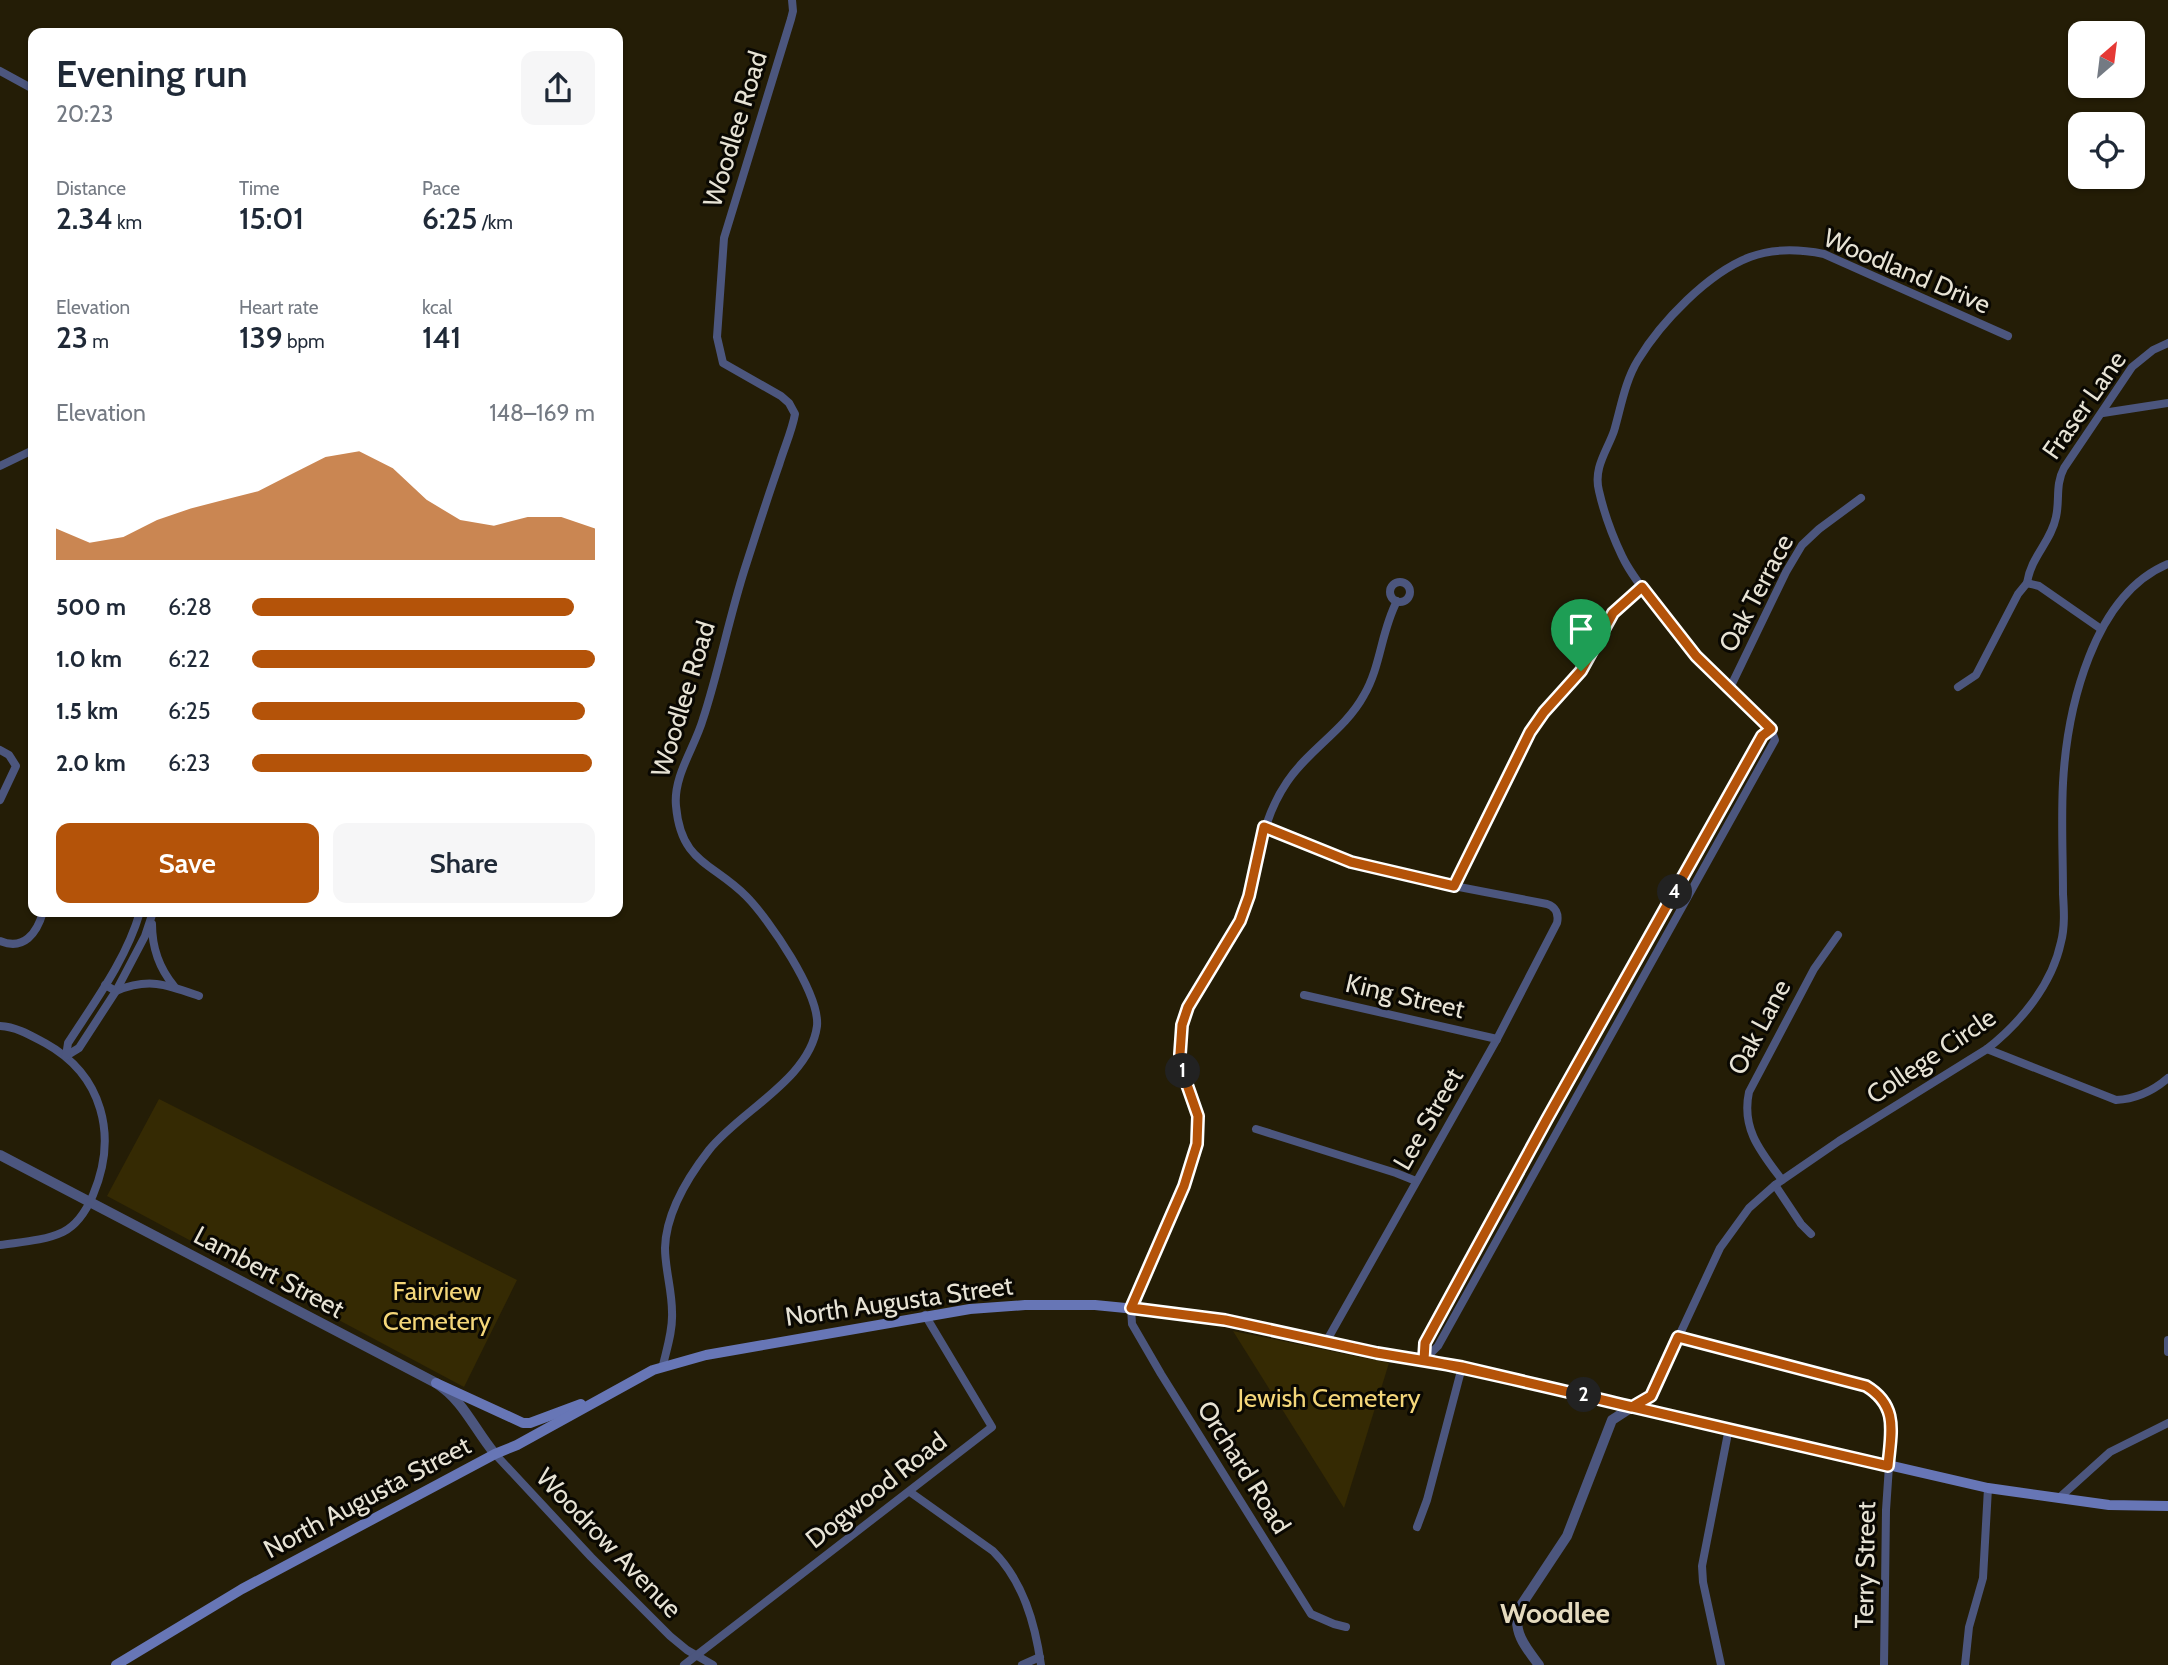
<!DOCTYPE html>
<html lang="en">
<head>
<meta charset="utf-8">
<style>
  :root { --surface:#fff; --page:#f6f6f7; --text:#1f2937; --muted:#747a83; --accent:#b45309 }
  body { margin:0; font-family:Cabin,sans-serif; background:var(--page); color:var(--text); height:100vh; display:flex; flex-direction:column; font-size:26px; white-space:nowrap }
  * { box-sizing:border-box; margin:0 }
  p { font-size:23px; color:var(--muted) }
  .icon { flex:none; width:38px; height:38px; fill:none; stroke:currentColor; stroke-width:2; stroke-linecap:round; stroke-linejoin:round }
  .map { position:relative; flex:1; overflow:hidden }
  .drawer { position:absolute; left:28px; top:28px; width:595px; height:889px; display:flex; flex-direction:column; background:var(--surface); border-radius:14px; box-shadow:0 2px 5px #0004 }
  .drawer>* { flex:none }
  .needle { width:46px; rotate:28deg }
  .buttons { position:absolute; left:2068px; top:21px; display:grid; gap:14px }
  .buttons a { display:grid; place-items:center; width:77px; height:77px; border-radius:14px; background:var(--surface); box-shadow:0 2px 5px #0004; font-size:35px }
  .pin { position:absolute; display:grid; place-items:center; width:60px; height:60px; color:#fff; margin:-72px -30px; border-radius:50% 50% 50% 0; rotate:-45deg; box-shadow:0 0 7px #0007 }
  .pin .icon { rotate:45deg }
  .km { position:absolute; width:35px; height:35px; margin:-18px; border-radius:50%; background:#222; color:#fff; font-size:19px; line-height:35px; text-align:center }
  .round { display:grid; place-items:center; flex:none; width:74px; height:74px; border-radius:14px; background:var(--page) }
  .headline { display:flex; align-items:center; justify-content:space-between; height:119px; padding:0 28px }
  h1 { font-size:38px; font-weight:600; line-height:52px }
  .metrics { display:grid; grid-template-columns:repeat(3,1fr); gap:10px; height:119px; padding:7px 28px }
  .metrics div { display:grid; align-content:center }
  .metrics b { font-size:30px; font-weight:600 }
  .metrics small { font-size:19px; font-weight:400 }
  .metrics p { font-size:19px }
  .chart { height:196px; padding:14px 28px }
  .chart p { display:flex; justify-content:space-between }
  .chart svg { width:100%; height:126px; margin-top:7px; fill:var(--accent); opacity:.7 }
  .button { display:flex; gap:14px; margin-top:auto; padding:14px 28px }
  .button a { flex:1; height:80px; border-radius:14px; background:var(--accent); color:#fff; font-size:28px; font-weight:600; line-height:80px; text-align:center }
  .button a+a { background:var(--page); color:var(--text) }
  ul { padding:0 28px; list-style:none; font-size:23px }
  li { display:grid; grid-template-columns:112px 84px 1fr; align-items:center; height:52px }
  li i { height:18px; border-radius:9px; background:var(--accent) }
  .map>svg:first-child { display:block }
  .green { fill:#352a03 }
  .lines { fill:none; stroke-linecap:round; stroke-linejoin:round }
  .minor { stroke:#4c567e; stroke-width:8 }
  .tertiary { stroke:#4c567e; stroke-width:10 }
  .secondary { stroke:#6776b6; stroke-width:10 }
  .route-casing { stroke:#fff; stroke-width:14 }
  .route { stroke:#b45309; stroke-width:9 }
  .labels { text-anchor:middle; dominant-baseline:central; stroke-width:6; stroke-linejoin:round; paint-order:stroke }
  .street-label { font-size:26px; fill:#e7e3d5; stroke:#0a0802 }
  .park-label { font-size:26px; fill:#f4d679; stroke:#0a0802 }
  .neighbourhood-label { font-size:28px; font-weight:bold; fill:#e4dabe; stroke:#0a0802 }
</style>
</head>
<body>
<div class="map">
<svg width="2168" height="1665" viewBox="0 0 2168 1665">
  <rect width="100%" height="100%" fill="#241d06"/>
  <g class="green">
    <polygon points="159,1099 517,1280 464,1387 107,1196"/>
    <polygon points="1233,1331 1389,1363 1344,1508"/>
  </g>
  <g class="lines">
    <g class="minor">
      <polyline points="0,71 33,89"/>
      <polyline points="2103,413 2168,403"/>
      <polyline points="0,466 33,450"/>
      <circle cx="1400" cy="592" r="10"/>
      <path d="M 2027,583 C 2031,556 2051,542 2056,517 C 2060,500 2055,485 2064,468 L 2132,367 L 2153,350 L 2168,343"/>
      <polyline points="1958,687 1976,675 2018,594 2027,583 2039,586 2101,629"/>
      <polyline points="1729,690 1786,572 1802,545 1819,529 1861,498"/>
      <polyline points="0,750 9,755 16,766 0,800"/>
      <path d="M 1264,827 L 1321,852 L 1361,865 L 1454,886 L 1547,904 C 1556,907 1559,914 1557,923 L 1497,1039 L 1326,1342"/>
      <polyline points="1454,886 1530,732 1544,712 1581,671 1616,609 1642,587"/>
      <path d="M 152,924 C 152,946 159,968 174,986"/>
      <path d="M 0,941 C 24,951 37,933 43,912"/>
      <path d="M 105,985 L 116,991 C 149,977 168,985 199,996"/>
      <polyline points="1304,995 1497,1039"/>
      <path d="M 0,1026 C 17,1027 30,1035 45,1043 C 103,1075 118,1136 93,1195 C 87,1209 77,1225 63,1232 C 44,1241 20,1242 0,1245"/>
      <path d="M 1987,1049 L 2116,1100 C 2135,1099 2153,1091 2168,1078"/>
      <polyline points="66,1056 79,1048 116,991 145,936 153,912"/>
      <path d="M 66,1056 L 68,1043 C 95,1001 126,960 140,912"/>
      <polyline points="1256,1129 1396,1173 1416,1181"/>
      <path d="M 1782,1180 C 1761,1152 1741,1129 1749,1092 L 1814,969 L 1838,935"/>
      <polyline points="1775,1185 1801,1224 1811,1234"/>
      <polyline points="1678,1337 1860,1383 1873,1390 1882,1398 1889,1410 1892,1422 1886,1510 1884,1665"/>
      <polyline points="2168,1340 2168,1352"/>
      <path d="M 1424,1360 L 1438,1346 L 1775,740 L 1771,729 C 1757,715 1742,703 1728,689 C 1703,666 1683,639 1662,613 C 1648,595 1632,577 1622,556 C 1612,535 1604,513 1599,491 C 1593,468 1607,451 1614,431 C 1621,407 1625,381 1638,360 C 1661,322 1708,273 1750,257 C 1774,248 1799,249 1824,254 L 2008,336"/>
      <polyline points="1424,1360 1425,1343 1547,1119 1762,736 1771,729"/>
      <path d="M 663,1365 C 667,1348 673,1330 672,1312 C 672,1290 665,1269 665,1248 C 666,1212 688,1177 709,1150 C 740,1111 810,1079 817,1026 C 820,994 769,919 746,896 C 712,862 681,863 676,806 C 673,776 695,747 703,719 C 719,670 729,618 745,568 C 756,534 767,499 779,465 C 784,448 792,431 795,414 L 789,403 L 781,396 L 723,363 L 717,337 L 724,238 L 791,19 L 793,11 L 792,0"/>
      <path d="M 1632,1407 L 1651,1396 L 1720,1248 L 1749,1208 L 1775,1185 L 1839,1141 L 1987,1049 C 2020,1023 2052,985 2061,942 C 2065,927 2064,910 2063,894 C 2063,857 2061,820 2063,783 C 2067,709 2093,595 2168,564"/>
      <polyline points="495,1454 591,1557 670,1636 687,1650 713,1665"/>
      <path d="M 910,1492 L 993,1551 C 1023,1581 1035,1623 1041,1665"/>
      <polyline points="2059,1498 2110,1452 2168,1423"/>
      <polyline points="1417,1527 1427,1500 1462,1367"/>
      <path d="M 1346,1627 L 1334,1624 L 1311,1614 L 1161,1374 L 1132,1324 L 1131,1308 C 1147,1272 1163,1237 1178,1201 C 1186,1180 1197,1158 1198,1136 C 1202,1094 1168,1065 1184,1017 C 1196,982 1225,955 1240,921 C 1261,873 1255,829 1287,782 C 1309,749 1345,730 1364,695 C 1381,666 1381,631 1397,601"/>
      <polyline points="684,1665 992,1427 925,1315"/>
      <polyline points="1022,1665 1040,1657"/>
      <polyline points="1721,1665 1703,1582 1702,1566 1729,1428"/>
      <polyline points="1965,1665 1969,1627 1983,1578 1988,1488"/>
    </g>
    <g class="tertiary">
      <path d="M 0,1155 L 436,1383 C 464,1401 474,1429 495,1454"/>
      <path d="M 1539,1665 C 1526,1648 1513,1633 1518,1610 L 1567,1536 L 1612,1420 L 1632,1407"/>
    </g>
    <g class="secondary">
      <polyline points="436,1383 523,1423 530,1423 581,1404"/>
      <polyline points="116,1665 242,1589 495,1454 517,1445 653,1370 706,1355 970,1309 1025,1305 1095,1305 1197,1315 1377,1353 1462,1367 1988,1488 2109,1505 2168,1506"/>
    </g>
  </g>
  <g class="lines">
    <defs>
      <path id="route" d="M 1581,671 L 1544,712 L 1530,732 L 1454,886 L 1351,862 L 1264,827 L 1249,896 L 1240,921 L 1188,1007 L 1182,1025 L 1180,1054 L 1184,1076 L 1198,1116 L 1197,1144 L 1184,1186 L 1131,1308 L 1225,1320 L 1377,1353 L 1462,1367 L 1632,1407 L 1651,1396 L 1678,1337 L 1866,1386 C 1899,1406 1891,1432 1888,1466 C 1803,1446 1718,1426 1633,1407 C 1563,1391 1494,1374 1424,1360 L 1425,1343 L 1547,1119 L 1762,736 L 1771,729 L 1696,656 L 1642,587 L 1613,613 L 1581,671"/>
    </defs>
    <use href="#route" class="route-casing"/>
    <use href="#route" class="route"/>
  </g>
  <g class="labels">
    <g class="street-label">
      <text transform="translate(735 129) rotate(-73)">Woodlee Road</text>
      <text transform="translate(1907 271) rotate(23)">Woodland Drive</text>
      <text transform="translate(2084 405) rotate(-55)">Fraser Lane</text>
      <text transform="translate(1756 593) rotate(-62)">Oak Terrace</text>
      <text transform="translate(683 699) rotate(-73)">Woodlee Road</text>
      <text transform="translate(1405 996) rotate(13)">King Street</text>
      <text transform="translate(1759 1027) rotate(-62)">Oak Lane</text>
      <text transform="translate(1931 1056) rotate(-34)">College Circle</text>
      <text transform="translate(1428 1119) rotate(-60)">Lee Street</text>
      <text transform="translate(269 1272) rotate(28)">Lambert Street</text>
      <text transform="translate(899 1301) rotate(-8)">North Augusta Street</text>
      <text transform="translate(1244 1467) rotate(58)">Orchard Road</text>
      <text transform="translate(876 1490) rotate(-38)">Dogwood Road</text>
      <text transform="translate(367 1497) rotate(-28)">North Augusta Street</text>
      <text transform="translate(609 1543) rotate(46)">Woodrow Avenue</text>
      <text transform="translate(1865 1565) rotate(-89)">Terry Street</text>
    </g>
    <g class="park-label">
      <text x="437" y="1291">Fairview<tspan x="437" dy="30">Cemetery</tspan></text>
      <text x="1329" y="1398">Jewish Cemetery</text>
    </g>
    <g class="neighbourhood-label">
      <text x="1555" y="1613">Woodlee</text>
    </g>
  </g>
</svg>
<div class="buttons">
<a><svg class="needle" viewBox="-14 -14 28 28"><path d="M0-13l5 13h-10z" fill="#e53935"/><path d="M0 13l5-13h-10z" fill="#747a83"/></svg></a>
<a><svg class="icon" aria-label="locate" viewBox="0 0 24 24"><circle cx="12" cy="12" r="6"/><path d="M12 2v4M12 18v4M2 12h4M18 12h4"/></svg></a>
</div>
<div class="pin" style="left:1581px;top:671px;background:#1e9e55"><svg class="icon" aria-label="arrive" viewBox="0 0 24 24"><path d="M6 21V4h12l-3 4 3 4H6"/></svg></div>
<b class="km" style="left:1183px;top:1071px">1</b>
<b class="km" style="left:1584px;top:1395px">2</b>
<b class="km" style="left:1675px;top:892px">4</b>
<section class="drawer">
<div class="headline"><div><h1>Evening run</h1><p>20:23</p></div><a class="round"><svg class="icon" aria-label="share" viewBox="0 0 24 24"><path d="M12 15V3M7 8l5-5 5 5M5 13v7h14v-7"/></svg></a></div>
<div class="metrics">
<div><p>Distance</p><b>2.34<small> km</small></b></div>
<div><p>Time</p><b>15:01</b></div>
<div><p>Pace</p><b>6:25<small> /km</small></b></div>
</div>
<div class="metrics">
<div><p>Elevation</p><b>23<small> m</small></b></div>
<div><p>Heart rate</p><b>139<small> bpm</small></b></div>
<div><p>kcal</p><b>141</b></div>
</div>
<div class="chart"><p><span>Elevation</span>148–169 m</p>
<svg viewBox="0 0 160 44" preserveAspectRatio="none"><path d="M0 44V33L10 38L20 36L30 30L40 26L50 23L60 20L70 14L80 8L90 6L100 12L110 23L120 30L130 32L140 29L150 29L160 33V44z"/></svg>
</div>
<ul>
<li><b>500 m</b>6:28<i style="width:94%"></i></li>
<li><b>1.0 km</b>6:22<i style="width:100%"></i></li>
<li><b>1.5 km</b>6:25<i style="width:97%"></i></li>
<li><b>2.0 km</b>6:23<i style="width:99%"></i></li>
</ul>
<div class="button"><a>Save</a><a>Share</a></div>
</section>
</div>
</body>
</html>
